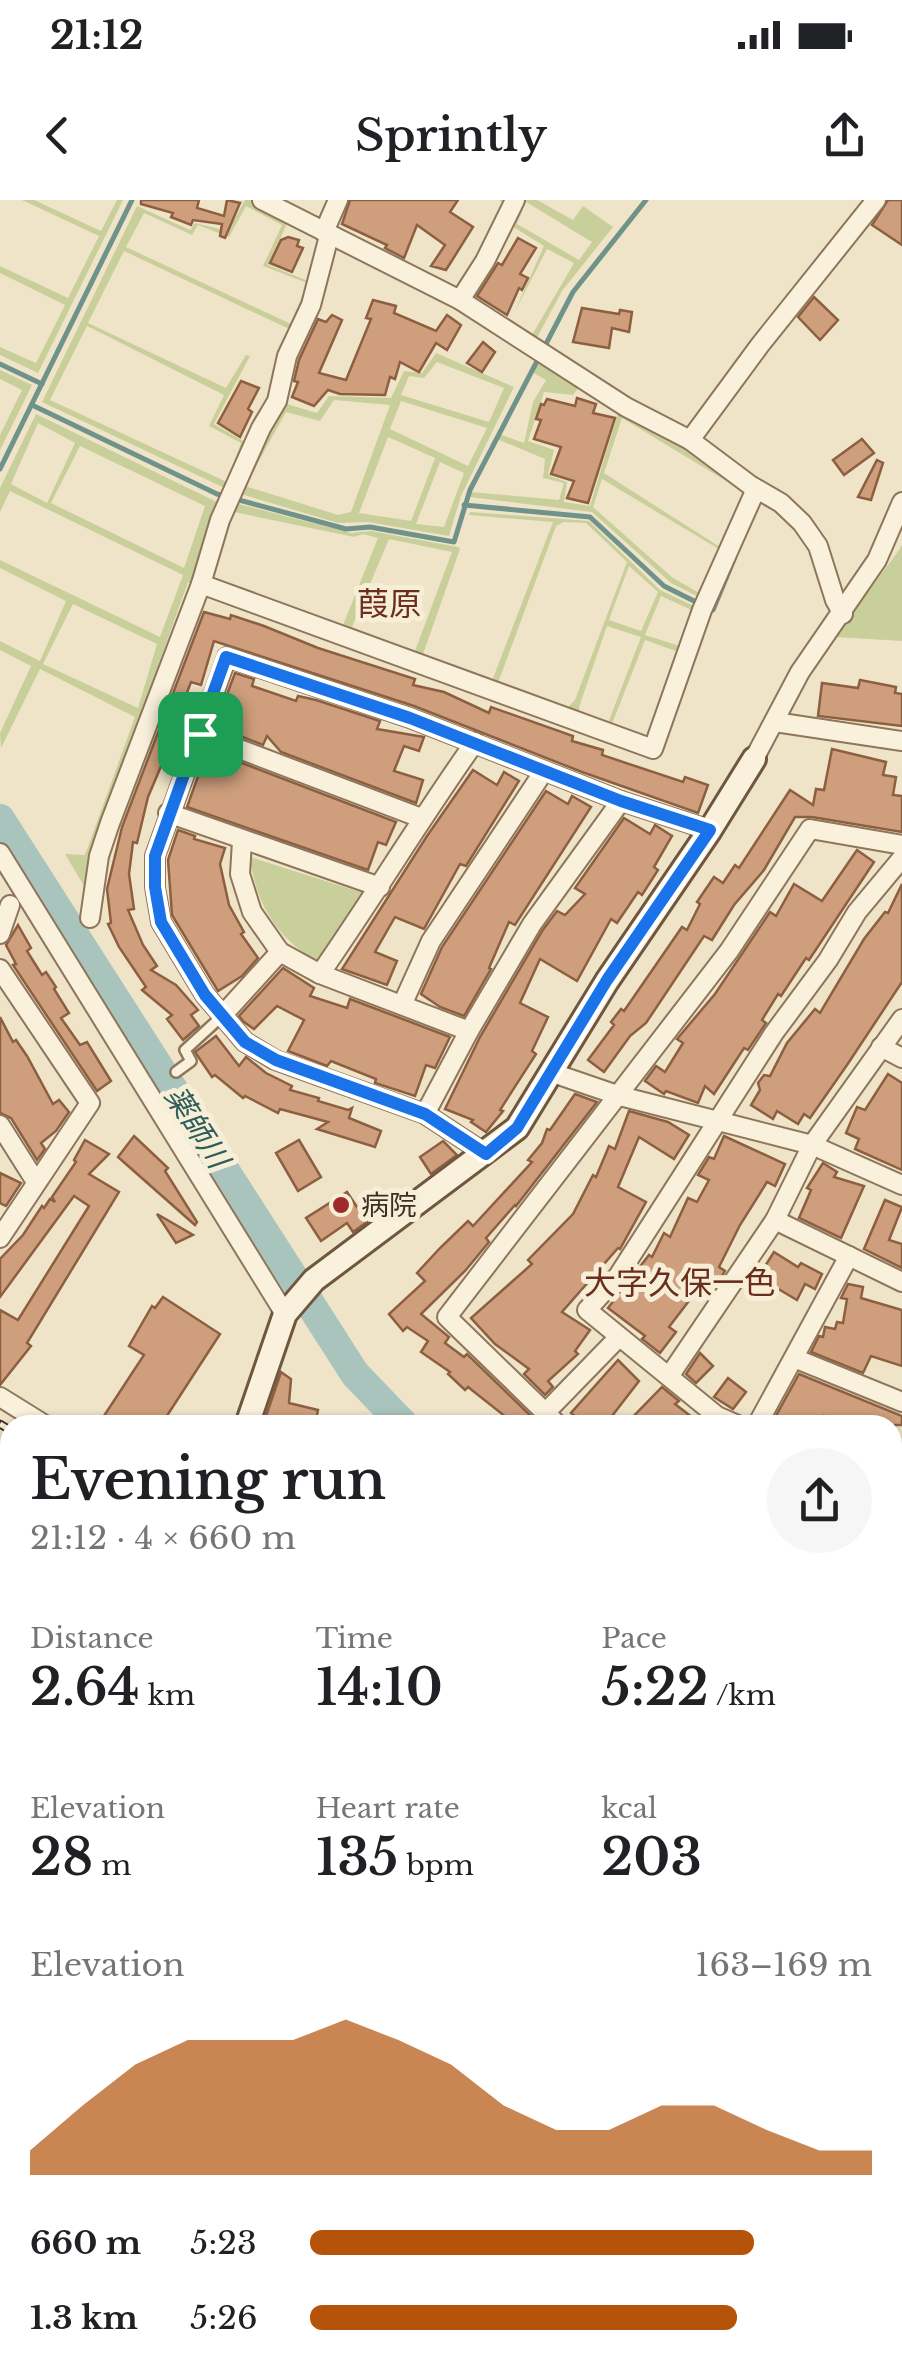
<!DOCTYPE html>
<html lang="en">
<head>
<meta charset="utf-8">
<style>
  :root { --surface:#fff; --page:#f6f6f6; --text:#202124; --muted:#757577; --accent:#b45309 }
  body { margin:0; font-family:"Libre Baskerville","Noto Sans JP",serif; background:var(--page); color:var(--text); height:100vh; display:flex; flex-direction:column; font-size:38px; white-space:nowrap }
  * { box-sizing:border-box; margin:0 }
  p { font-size:32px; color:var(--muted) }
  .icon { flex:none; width:55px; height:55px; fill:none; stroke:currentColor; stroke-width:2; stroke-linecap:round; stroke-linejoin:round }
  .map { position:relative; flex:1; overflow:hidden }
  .side { position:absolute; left:0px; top:1215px; width:902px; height:960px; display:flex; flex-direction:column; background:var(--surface); border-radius:30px 30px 0 0; box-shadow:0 2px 8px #0004 }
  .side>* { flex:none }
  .pin { position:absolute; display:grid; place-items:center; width:85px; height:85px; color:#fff; margin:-42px; border-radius:20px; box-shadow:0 5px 15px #0006 }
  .round { display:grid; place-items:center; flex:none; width:105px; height:105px; border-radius:52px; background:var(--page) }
  .headline { display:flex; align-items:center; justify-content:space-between; height:170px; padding:0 30px }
  h1 { font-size:55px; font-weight:600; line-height:75px }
  .figures { display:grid; grid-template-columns:repeat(3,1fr); gap:15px; height:170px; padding:10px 30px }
  .figures div { display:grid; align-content:center }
  .figures b { font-size:50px; font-weight:600 }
  .figures small { font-size:28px; font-weight:400 }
  .figures p { font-size:28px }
  .chart { height:280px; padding:20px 30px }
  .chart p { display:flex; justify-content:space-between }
  .chart svg { width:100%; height:180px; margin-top:10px; fill:var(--accent); opacity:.7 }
  ul { padding:0 30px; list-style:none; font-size:32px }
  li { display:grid; grid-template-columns:160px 120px 1fr; align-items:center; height:75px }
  li i { height:25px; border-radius:12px; background:var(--accent) }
  .status { display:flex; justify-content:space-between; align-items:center; height:70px; padding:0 50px; background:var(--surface); direction:ltr }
  .status svg { height:28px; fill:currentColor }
  header { display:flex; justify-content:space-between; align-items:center; height:130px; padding:0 30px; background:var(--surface); font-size:45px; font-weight:600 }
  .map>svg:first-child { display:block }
  .green { fill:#c9cf9b; fill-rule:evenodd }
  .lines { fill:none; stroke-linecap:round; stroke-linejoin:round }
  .stream { stroke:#6f938a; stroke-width:5 }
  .river { stroke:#a9c4bc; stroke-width:30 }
  .building { fill:#cf9f7d; stroke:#8d5f41; stroke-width:2.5 }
  .lane-casing { stroke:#8d765c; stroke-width:14 }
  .street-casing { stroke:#8d765c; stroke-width:22 }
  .secondary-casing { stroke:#6f573f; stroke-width:28 }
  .primary-casing { stroke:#5b4430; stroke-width:30 }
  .lane { stroke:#faf1dc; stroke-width:9 }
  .street { stroke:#faf1dc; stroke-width:18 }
  .secondary { stroke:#faf1dc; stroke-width:22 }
  .primary { stroke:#f3d9a0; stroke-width:25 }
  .rail-casing { stroke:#3d2e20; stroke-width:9 }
  .rail { stroke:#f7eed8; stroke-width:5; stroke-dasharray:15; stroke-linecap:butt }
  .route-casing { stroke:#fff; stroke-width:20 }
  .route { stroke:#1a73e8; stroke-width:12 }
  .poi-dot { fill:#9e2a2b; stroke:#f7eed8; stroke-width:4 }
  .labels { text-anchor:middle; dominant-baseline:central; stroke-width:10; stroke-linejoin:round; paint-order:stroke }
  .poi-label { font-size:28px; fill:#3d2e20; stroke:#f7eed8; text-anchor:start }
  .water-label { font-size:30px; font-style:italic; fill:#2f5d5a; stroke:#f7eed8 }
  .quarter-label { font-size:32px; fill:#6b2e1e; stroke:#f7eed8 }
</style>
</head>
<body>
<div class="status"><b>21:12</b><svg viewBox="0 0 49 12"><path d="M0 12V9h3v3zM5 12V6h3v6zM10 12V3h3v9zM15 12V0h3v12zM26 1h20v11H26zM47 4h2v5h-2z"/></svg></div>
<header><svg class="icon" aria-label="back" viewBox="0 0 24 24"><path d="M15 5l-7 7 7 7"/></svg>Sprintly<svg class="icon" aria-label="share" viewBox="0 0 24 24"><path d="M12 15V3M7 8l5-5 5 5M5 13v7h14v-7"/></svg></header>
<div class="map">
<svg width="902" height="2175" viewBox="0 0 902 2175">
  <rect width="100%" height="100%" fill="#f0e4c8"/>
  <g class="green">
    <polygon points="22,0 34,0 101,31 117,0 123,0 38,173 0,155 0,147 36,163 65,105 0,73 0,66 68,98 99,36"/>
    <path d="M 245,0 L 262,0 L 291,15 L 268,65 L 316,84 L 283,176 L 272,171 L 289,129 L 124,51 L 88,123 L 226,188 L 246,155 L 250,156 L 214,224 L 252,246 L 277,201 L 317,213 L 329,196 L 391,198 L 404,171 L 422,173 L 436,153 L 514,187 L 461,296 L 449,336 L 368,322 L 338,323 L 231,291 L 42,202 L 137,6 L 190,30 L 195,23 L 228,31 ZM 246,6 L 282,25 L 263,66 L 307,83 L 291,124 L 126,47 L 144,13 L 192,35 L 198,25 L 229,37 ZM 87,126 L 224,195 L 209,226 L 241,243 L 227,282 L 50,200 ZM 437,162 L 504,188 L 489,222 L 401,195 L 409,176 L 424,178 ZM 334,200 L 390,205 L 351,312 L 338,315 L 245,286 L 286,212 L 320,221 ZM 401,201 L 487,228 L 468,266 L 390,229 ZM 388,237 L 435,258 L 411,321 L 359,313 ZM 440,262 L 464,273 L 444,327 L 416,324 Z"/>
    <path d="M 499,0 L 537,0 L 573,20 L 583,6 L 613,27 L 562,91 L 533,145 L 505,128 L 509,120 L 532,135 L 574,63 L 547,49 L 514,113 L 544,46 L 505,22 L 511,8 ZM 526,2 L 592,42 L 579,60 L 517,24 Z"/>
    <path d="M 547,153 L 585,179 L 573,195 L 544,192 L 528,241 L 554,250 L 548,275 L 567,282 L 564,302 L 590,306 L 621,203 L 750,285 L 707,401 L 671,383 L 592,312 L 470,297 L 471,292 L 559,300 L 564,283 L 543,278 L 545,259 L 497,239 L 502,235 L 524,243 L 533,202 L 546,180 L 532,172 ZM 622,218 L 746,293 L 723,349 L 604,273 ZM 602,279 L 722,351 L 703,395 L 673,378 L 593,307 Z"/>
    <polygon points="0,170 32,185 0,250 0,235 22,190 0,179"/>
    <path d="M 36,214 L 225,306 L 227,301 L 351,333 L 371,331 L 458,347 L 460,349 L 422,457 L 492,481 L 553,322 L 469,315 L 470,312 L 589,321 L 660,390 L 702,410 L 653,549 L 188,382 L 113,592 L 87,691 L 65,654 L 85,655 L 135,517 L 40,469 L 1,548 L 0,533 L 31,466 L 0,450 L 0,441 L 40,461 L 66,401 L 0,368 L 0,360 L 160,437 L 183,375 L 10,291 L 0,312 L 0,288 ZM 38,223 L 75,243 L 47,303 L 11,284 ZM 80,246 L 205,306 L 184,368 L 51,303 ZM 234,312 L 354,337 L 363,334 L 378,338 L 343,425 L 211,378 ZM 564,322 L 586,323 L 627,362 L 575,500 L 567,508 L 498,483 L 556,326 ZM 389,339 L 452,352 L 415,451 L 352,427 ZM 629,366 L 658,392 L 641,431 L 609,420 ZM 661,396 L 696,412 L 683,447 L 645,435 ZM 73,404 L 157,444 L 138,508 L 43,464 ZM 607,426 L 641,437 L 608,523 L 580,513 L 579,507 ZM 645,440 L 681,453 L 649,538 L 612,524 Z"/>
    <polygon points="902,345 902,441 835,437 899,350"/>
    <path d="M 250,657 L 363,693 L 318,762 C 276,738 256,704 250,657 Z"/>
  </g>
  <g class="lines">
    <g class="stream">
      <polyline points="0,164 42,184"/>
      <polyline points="32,205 217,294 346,329 370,327 454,342 470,290 573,92 646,0"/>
      <polyline points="0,269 132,0"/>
      <polyline points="464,305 590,317 664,386 700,404"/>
      <polyline points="709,408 713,410 734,359"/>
    </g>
    <g class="river">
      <polyline points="0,619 355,1174 404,1225"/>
      <polyline points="892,1823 902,1828"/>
    </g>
  </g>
  <g class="building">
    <polygon points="141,0 199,0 197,8 224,16 227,0 240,3 225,38 220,36 222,24 193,20 191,25 171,17 173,13 141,4"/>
    <polygon points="350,0 458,0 450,12 473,27 446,70 431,66 445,45 417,25 404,58 385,48 387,45 342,24"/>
    <polygon points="888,0 902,0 902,45 872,25"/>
    <polygon points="288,37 299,40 297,46 303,48 292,72 270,63 281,40"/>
    <polygon points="518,38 536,48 520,74 528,78 522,90 519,88 507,115 477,96 498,63 502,65"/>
    <polygon points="814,97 838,120 820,140 798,117"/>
    <polygon points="373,100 396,106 394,113 436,131 447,115 461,125 447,150 436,143 419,172 400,162 395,179 390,177 385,195 340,194 328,190 314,206 292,197 298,182 294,181 299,160 318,119 326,122 332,115 342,120 319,173 346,180 371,119 366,118"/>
    <polygon points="582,108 619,114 620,110 632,112 629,132 612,128 609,148 573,142"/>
    <polygon points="483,142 495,152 482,172 467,163"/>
    <polygon points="241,181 259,188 248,209 252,212 240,237 218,223"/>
    <polygon points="577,198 596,204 593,213 615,218 588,303 567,298 574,281 551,274 561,247 534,239 541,220 536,219 541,204 544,205 547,199 575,206"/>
    <polygon points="862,239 874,253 844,275 833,260"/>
    <polygon points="877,260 883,263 871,300 858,297"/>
    <polygon points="204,412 230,419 231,415 264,426 318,448 415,479 413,485 444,492 489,513 491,507 573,536 572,541 603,550 602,555 683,582 685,577 708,585 698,613 582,572 414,506 214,441 201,485 191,482 170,537 176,539 167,565 162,564 148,597 137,643 133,642 129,674 134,709 128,710 143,745 157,766 151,770 176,785 198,810 191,815 199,826 183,840 167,819 172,815 142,790 146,787 119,747 108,724 111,723 107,689 122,627"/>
    <polygon points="235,473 254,479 252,486 296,501 298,496 316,500 380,521 377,529 424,537 419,551 404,546 394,571 423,580 416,603 281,552 267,536 263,545 215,526"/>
    <polygon points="860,480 896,487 895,493 902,494 902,526 818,516 822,483 858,488"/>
    <polygon points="832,549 886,562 883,575 896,577 893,595 902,596 902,632 812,617 795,617 764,670 734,705 712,740 704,736 646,823 630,836 604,872 588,860 614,825 611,822 621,809 624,811 682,727 687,730 700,704 697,702 714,677 723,683 735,665 739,668 790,590 813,605 816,589 824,590"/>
    <polygon points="206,554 234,560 396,622 386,645 378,642 368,670 187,607"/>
    <polygon points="473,570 497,585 504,572 519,581 466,666 460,664 424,729 395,717 375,752 397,761 387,785 342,769 427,636"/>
    <polygon points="546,591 568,604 572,596 591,607 515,725 509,722 489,768 491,769 464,816 440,807 421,794 442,747"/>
    <polygon points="624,618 650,634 655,625 672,636 654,667 658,670 642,695 638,692 617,723 611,719 577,781 540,759 520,803 548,817 532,851 536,854 500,910 503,911 486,932 471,922 473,920 445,909 480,837 542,731 557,711 565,715 585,694 575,688"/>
    <polygon points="178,630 195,636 194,639 225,648 220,664 229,705 244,732 241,734 258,758 242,776 218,791 172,715 168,660"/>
    <polygon points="857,650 874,662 809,760 806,758 781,796 778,794 762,820 766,823 748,850 744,848 714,894 705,886 698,903 666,891 664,894 645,881 656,866 665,872 683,843 677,839 715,794 770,712 776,716 794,684 822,701"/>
    <polygon points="902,684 902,782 847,865 810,918 804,914 798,924 777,911 773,919 751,905 760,890 758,883 764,875 770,876 787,843 815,809 820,813 864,739 885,712 888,713"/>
    <polygon points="18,725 31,748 27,751 42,775 46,772 56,787 54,789 69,813 61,818 80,845 87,842 111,881 97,891 13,765 16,764 6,745"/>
    <polygon points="283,768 314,788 310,796 347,808 350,799 450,837 435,868 426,865 415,896 375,883 376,879 331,861 327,866 288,851 304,820 277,806 254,829 244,822 239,816"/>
    <polygon points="0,817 13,842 16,840 27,856 53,904 59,900 69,912 56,931 41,943 45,949 37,960 11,918 0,913"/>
    <polygon points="216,836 239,866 246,857 266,873 292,886 290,890 319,898 318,901 348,910 352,908 349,918 381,931 375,947 317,929 328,922 280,909 278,913 245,896 243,898 215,875 212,877 195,852"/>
    <polygon points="888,874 902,883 902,970 855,949 859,939 846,933 857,907 865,910"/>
    <polygon points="575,894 597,902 516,1006 515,1005 486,1038 489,1042 465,1071 421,1114 449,1137 445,1143 464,1157 467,1154 536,1221 533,1225 516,1225 468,1187 465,1190 448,1174 450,1172 421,1152 428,1141 407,1127 403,1131 389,1114 425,1081 417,1073 440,1048 468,1021 473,1026 532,962 528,960 542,943 547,929 550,930"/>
    <polygon points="629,911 668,922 689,935 674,959 639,937 618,987 646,1002 620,1049 618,1048 562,1112 590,1130 575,1151 578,1154 548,1181 553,1187 545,1195 524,1174 529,1169 495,1144 471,1118 532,1064 528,1060 573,1014 593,975 596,977 609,946 615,949"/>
    <polygon points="134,936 168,968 165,971 197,1022 195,1025 118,957"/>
    <polygon points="724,936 785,964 775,986 767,982 740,1025 719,1067 725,1071 719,1081 713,1078 703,1092 698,1089 669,1127 676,1132 660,1153 642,1139 645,1136 608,1108 649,1055 652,1057 664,1033 670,1037 688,998 697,1002 709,980 698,975 709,957 714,959"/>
    <polygon points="85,940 109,954 89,974 119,992 27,1143 31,1146 0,1185 0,1110 18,1120 89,1006 74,996 0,1097 0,1059 23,1035 42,1006 44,1008 50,999 55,1002 52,997 76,962 74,960"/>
    <polygon points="299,940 321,977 298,991 276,953"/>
    <polygon points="443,941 457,955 431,974 420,957"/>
    <polygon points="823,963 837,972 834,977 864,986 841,1038 799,1018 811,990 807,988"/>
    <polygon points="0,973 21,983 6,1006 0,1003"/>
    <polygon points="347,992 367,1022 353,1032 347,1023 321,1041 306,1018"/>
    <polygon points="885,1000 902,1007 889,1040 902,1044 902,1068 864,1049"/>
    <polygon points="157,1014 193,1035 176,1043"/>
    <polygon points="774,1052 798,1067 801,1063 822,1074 815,1089 805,1084 797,1100 758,1077"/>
    <polygon points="848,1084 863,1087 861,1098 902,1110 902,1166 871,1156 863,1173 811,1152 819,1136 823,1137 825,1127 835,1129 837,1122 843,1123 847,1099 841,1098"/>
    <polygon points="163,1097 220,1134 161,1225 98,1225 144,1155 129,1146 152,1106 155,1108"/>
    <polygon points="700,1153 713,1166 696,1183 686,1174"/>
    <polygon points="618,1160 639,1181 605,1225 585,1225 571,1213"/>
    <polygon points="281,1172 291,1179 289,1203 318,1210 315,1225 263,1225"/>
    <polygon points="799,1174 902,1216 902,1225 845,1225 824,1216 822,1225 771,1225"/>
    <polygon points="728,1178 746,1192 733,1209 714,1197"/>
    <polygon points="662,1187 679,1201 675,1204 697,1221 699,1218 708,1225 625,1225"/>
  </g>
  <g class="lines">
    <defs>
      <g id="lane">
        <polyline points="176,872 191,861 185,850 221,817"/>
        <polyline points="0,1691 10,1692"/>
        <polyline points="0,1854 10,1856"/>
      </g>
      <g id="street">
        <polyline points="262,0 460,100 626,207 690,240 750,285 781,303 802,323 818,346 835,400 843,414"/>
        <polyline points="324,32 338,0"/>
        <polyline points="460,100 485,61 515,0"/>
        <polyline points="690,240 760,145 876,0"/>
        <polyline points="201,384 653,549 702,410 756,289"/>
        <polyline points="775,522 902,541"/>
        <polyline points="200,534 421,618"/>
        <polyline points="754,559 800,472 877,360 902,302"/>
        <polyline points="168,613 380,687"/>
        <polyline points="242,641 240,674 252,712 280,752 320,774 469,831"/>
        <polyline points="0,653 285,1114"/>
        <polyline points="90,718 99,656 110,623 201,384 220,320 261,228 277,201 287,156 311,105 329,36"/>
        <polyline points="0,734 10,705"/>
        <polyline points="0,769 90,903 0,1038"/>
        <path d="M 320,774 C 373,698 421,618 475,542"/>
        <polyline points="402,805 431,741 544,571"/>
        <polyline points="221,817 280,752"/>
        <polyline points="881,847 902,858"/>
        <polyline points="550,872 620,896 812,945 902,985"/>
        <polyline points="425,914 469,831 532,724 621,601"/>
        <polyline points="0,925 36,982"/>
        <polyline points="486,954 425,914 275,860 245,842 205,795 161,722 155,687 155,656 227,457 410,518 621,601 710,630"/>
        <polyline points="775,1020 902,1082"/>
        <polyline points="794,1158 902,1202"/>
        <polyline points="670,1175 775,1020 812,945 902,819"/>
        <polyline points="0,1197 45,1225"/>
        <polyline points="546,1212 618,1138"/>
        <polyline points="558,1225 447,1117 729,751 810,629 902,645"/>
        <polyline points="738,1225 717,1216 587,1110 618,1076 774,833 828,760 857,712 902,658"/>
        <polyline points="757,1225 849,1056"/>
        <polyline points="892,1300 902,1304"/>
        <polyline points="892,1417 902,1422"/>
        <polyline points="0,1427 10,1430"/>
        <polyline points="892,1532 902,1536"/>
        <polyline points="892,1858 902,1863"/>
        <polyline points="0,1930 10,1904"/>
        <polyline points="0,2001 10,2003"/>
        <polyline points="503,2165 510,2175"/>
        <polyline points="738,2165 779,2174"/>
        <polyline points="631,2175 636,2165"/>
      </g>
      <g id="secondary">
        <polyline points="247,1225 285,1114 314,1080 517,928 607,781 710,630 754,559"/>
        <polyline points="480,2175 485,2165"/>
      </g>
      <g id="primary">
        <polyline points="0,1622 10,1626"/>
        <polyline points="892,2009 902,2013"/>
      </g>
    </defs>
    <use href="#lane" class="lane-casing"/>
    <use href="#street" class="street-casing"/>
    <use href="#secondary" class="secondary-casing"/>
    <use href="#primary" class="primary-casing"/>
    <use href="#lane" class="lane"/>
    <use href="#street" class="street"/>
    <use href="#secondary" class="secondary"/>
    <use href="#primary" class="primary"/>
    <defs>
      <g id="rail">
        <polyline points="0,1224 10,1230"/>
        <polyline points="892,1792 902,1798"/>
      </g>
    </defs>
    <use href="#rail" class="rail-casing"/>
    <use href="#rail" class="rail"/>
  </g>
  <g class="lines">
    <defs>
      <polygon id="route" points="226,457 410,518 621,601 710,630 607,780 517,928 486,954 425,914 276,860 245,842 205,795 161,722 155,687 155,656"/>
    </defs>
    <use href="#route" class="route-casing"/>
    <use href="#route" class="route"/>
  </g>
  <circle class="poi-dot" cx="341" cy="1005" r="10"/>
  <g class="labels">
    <g class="poi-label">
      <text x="361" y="1005">病院</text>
    </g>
    <g class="water-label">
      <text transform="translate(197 927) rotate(57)">薬師川</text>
    </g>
    <g class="quarter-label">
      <text x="389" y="404">葭原</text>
      <text x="680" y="1083">大字久保一色</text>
    </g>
  </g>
</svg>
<div class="pin" style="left:200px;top:534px;background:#1e9e55"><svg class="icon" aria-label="arrive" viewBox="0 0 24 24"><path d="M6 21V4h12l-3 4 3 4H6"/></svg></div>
<section class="side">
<div class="headline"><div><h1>Evening run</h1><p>21:12 · 4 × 660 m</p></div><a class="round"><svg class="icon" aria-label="share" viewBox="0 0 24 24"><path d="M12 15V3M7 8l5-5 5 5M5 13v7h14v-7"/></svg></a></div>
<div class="figures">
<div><p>Distance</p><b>2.64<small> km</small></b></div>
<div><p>Time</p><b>14:10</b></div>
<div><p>Pace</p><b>5:22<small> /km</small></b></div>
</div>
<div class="figures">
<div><p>Elevation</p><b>28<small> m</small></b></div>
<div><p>Heart rate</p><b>135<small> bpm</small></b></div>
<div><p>kcal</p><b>203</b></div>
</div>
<div class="chart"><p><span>Elevation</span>163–169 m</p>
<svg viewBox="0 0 160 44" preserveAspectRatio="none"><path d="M0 44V38L10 27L20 17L30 11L40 11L50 11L60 6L70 11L80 17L90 27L100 33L110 33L120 27L130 27L140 33L150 38L160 38V44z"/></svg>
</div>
<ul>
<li><b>660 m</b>5:23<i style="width:79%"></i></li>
<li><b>1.3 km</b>5:26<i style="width:76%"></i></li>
</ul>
</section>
</div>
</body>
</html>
